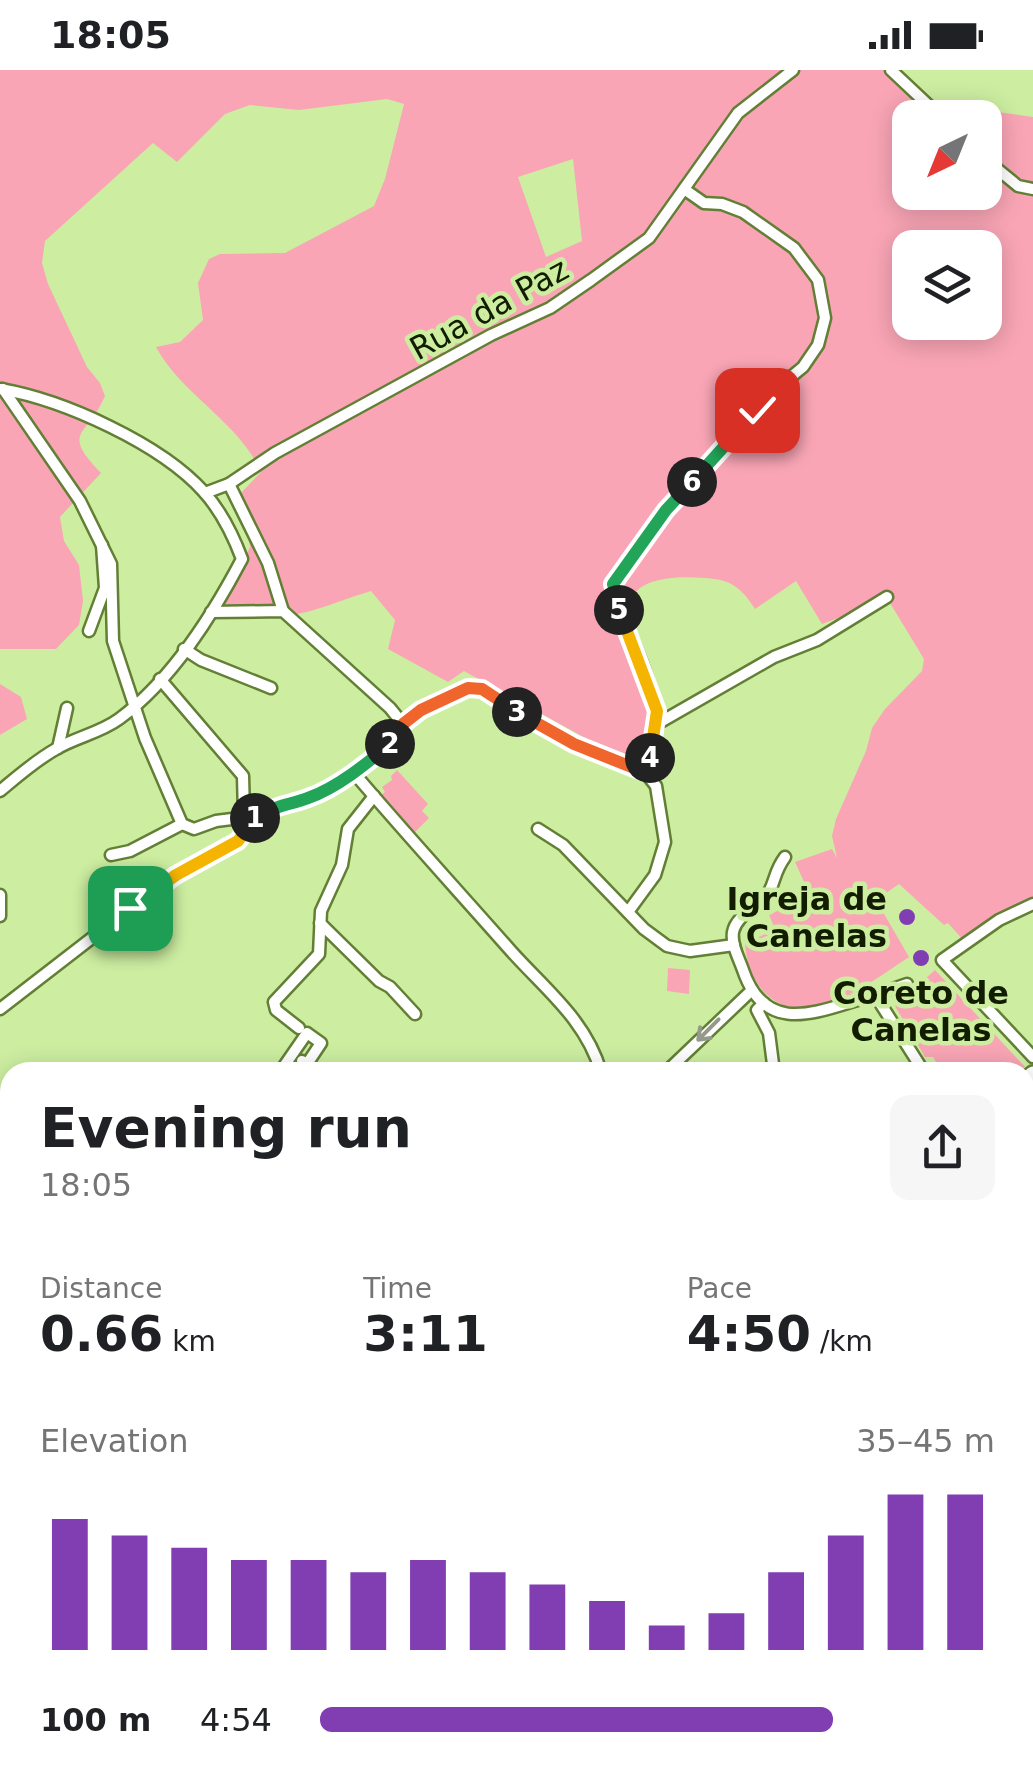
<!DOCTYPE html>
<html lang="en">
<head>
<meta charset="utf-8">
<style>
  :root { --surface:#fff; --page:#f6f6f6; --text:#202124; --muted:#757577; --accent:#803eb2 }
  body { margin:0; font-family:"DejaVu Sans",sans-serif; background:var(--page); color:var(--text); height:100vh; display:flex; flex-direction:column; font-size:38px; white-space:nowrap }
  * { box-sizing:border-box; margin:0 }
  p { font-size:32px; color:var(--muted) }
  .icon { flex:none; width:55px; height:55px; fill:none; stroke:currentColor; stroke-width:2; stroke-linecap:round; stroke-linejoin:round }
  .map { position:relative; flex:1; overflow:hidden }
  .panel { position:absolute; left:0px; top:992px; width:1035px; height:718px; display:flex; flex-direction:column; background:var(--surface); border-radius:30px 30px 0 0; box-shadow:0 5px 25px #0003 }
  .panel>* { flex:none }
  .needle { width:65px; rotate:223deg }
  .controls { position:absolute; left:892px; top:30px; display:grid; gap:20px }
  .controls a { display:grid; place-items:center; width:110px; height:110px; border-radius:20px; background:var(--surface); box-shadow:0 5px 25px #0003; font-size:50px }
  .pin { position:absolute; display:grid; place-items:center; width:85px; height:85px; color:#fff; margin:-42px; border-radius:20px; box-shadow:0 5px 15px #0006 }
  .km { position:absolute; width:50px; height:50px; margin:-25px; border-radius:50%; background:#222; color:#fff; font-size:28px; line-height:50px; text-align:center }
  .round { display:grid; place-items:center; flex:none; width:105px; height:105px; border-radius:20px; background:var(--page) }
  .overview { display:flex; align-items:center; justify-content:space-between; height:170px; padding:0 40px }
  h1 { font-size:55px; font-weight:700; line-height:75px }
  .metrics { display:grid; grid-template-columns:repeat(3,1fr); gap:15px; height:170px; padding:10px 40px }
  .metrics div { display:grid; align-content:center }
  .metrics b { font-size:50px; font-weight:700 }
  .metrics small { font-size:28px; font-weight:400 }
  .metrics p { font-size:28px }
  .chart { height:280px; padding:20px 40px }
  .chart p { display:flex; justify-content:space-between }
  .chart svg { width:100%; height:180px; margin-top:10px; stroke:var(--accent); stroke-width:6 }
  ul { padding:0 40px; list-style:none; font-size:32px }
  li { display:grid; grid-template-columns:160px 120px 1fr; align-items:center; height:75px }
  li i { height:25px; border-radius:12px; background:var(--accent) }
  .status { display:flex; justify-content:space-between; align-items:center; height:70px; padding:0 50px; background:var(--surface); direction:ltr }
  .status svg { height:28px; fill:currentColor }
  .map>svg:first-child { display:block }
  .green { fill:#f9a5b5; fill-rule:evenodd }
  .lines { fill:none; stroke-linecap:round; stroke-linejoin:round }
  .minor-casing { stroke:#627f35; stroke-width:15 }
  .tertiary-casing { stroke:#627f35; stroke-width:18 }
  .secondary-casing { stroke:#627f35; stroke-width:20 }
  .minor { stroke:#fff; stroke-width:10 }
  .tertiary { stroke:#fff; stroke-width:12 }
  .secondary { stroke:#fff; stroke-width:15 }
  .oneway { stroke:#94998c }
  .split-1-casing { stroke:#fff; stroke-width:20 }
  .split-2-casing { stroke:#fff; stroke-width:20 }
  .split-3-casing { stroke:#fff; stroke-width:20 }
  .split-4-casing { stroke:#fff; stroke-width:20 }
  .split-5-casing { stroke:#fff; stroke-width:20 }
  .split-6-casing { stroke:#fff; stroke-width:20 }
  .split-7-casing { stroke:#fff; stroke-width:20 }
  .split-1 { stroke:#f5b400; stroke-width:12 }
  .split-2 { stroke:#22a559; stroke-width:12 }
  .split-3 { stroke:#f0652b; stroke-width:12 }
  .split-4 { stroke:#f0652b; stroke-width:12 }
  .split-5 { stroke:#f5b400; stroke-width:12 }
  .split-6 { stroke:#22a559; stroke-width:12 }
  .split-7 { stroke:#22a559; stroke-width:12 }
  .poi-dot { fill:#803eb2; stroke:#cdeea1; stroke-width:4 }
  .labels { text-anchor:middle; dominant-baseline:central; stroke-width:9; stroke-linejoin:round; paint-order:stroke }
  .street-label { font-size:32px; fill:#111c00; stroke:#cdeea1 }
  .poi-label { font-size:32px; font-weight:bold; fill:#111c00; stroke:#cdeea1; text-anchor:end }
</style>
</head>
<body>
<div class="status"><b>18:05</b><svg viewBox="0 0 49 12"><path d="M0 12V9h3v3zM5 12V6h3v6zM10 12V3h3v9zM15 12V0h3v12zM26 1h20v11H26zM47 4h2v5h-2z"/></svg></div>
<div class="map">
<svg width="1033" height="1709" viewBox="0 0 1033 1709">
  <rect width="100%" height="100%" fill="#cdeea1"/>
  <g class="green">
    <path d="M 0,0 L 892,0 L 956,47 L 910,48 L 910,122 L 985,122 L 983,47 L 998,42 L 1033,47 L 1033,831 L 963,870 L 948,853 L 944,855 L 899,814 L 876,830 L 909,887 C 874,910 806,963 766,924 C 751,909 747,894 745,874 L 775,859 L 769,845 L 810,825 L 795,792 L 832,779 L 837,788 L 832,766 L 836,749 L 866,681 L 872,658 L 885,639 L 922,601 L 924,589 L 890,533 L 866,538 L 822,554 L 796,511 L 755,539 C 745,523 734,511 714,509 C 689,506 629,503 629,540 C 630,549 635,560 637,570 C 645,607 661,656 634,688 L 616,685 L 464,601 L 448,612 L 388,579 L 395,550 L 371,521 C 314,538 283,561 223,533 L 250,477 L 241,423 L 261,402 C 239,352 182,325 156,277 L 180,272 L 203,250 L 198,213 L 209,189 L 220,184 L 285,183 L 374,136 L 385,109 L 404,34 L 387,29 L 299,40 L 250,35 L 225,44 L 177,92 L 153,73 L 45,171 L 42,193 L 48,214 L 87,297 L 100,313 L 105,326 C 87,368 60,360 101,403 L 60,447 L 64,471 L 79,495 L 83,531 L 79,555 L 56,579 L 0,579 ZM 573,89 L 582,171 L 546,187 L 518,107 ZM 910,178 L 985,178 L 985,252 L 910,252 Z"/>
    <polygon points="0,614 21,627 27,649 0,665"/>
    <polygon points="397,700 428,734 422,741 429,748 415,762 381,725 385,722 382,717 392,710 391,706"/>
    <polygon points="668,898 690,900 689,924 667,921"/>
    <polygon points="935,900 1025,997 1018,1002 942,1002 933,987 925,987 895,936"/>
  </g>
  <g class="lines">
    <defs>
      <g id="minor">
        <polyline points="891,0 942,48"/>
        <polyline points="985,89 1018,116 1033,119"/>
        <path d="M 0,319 C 64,330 161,374 204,422 C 222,442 233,465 242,489 C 212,546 172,610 119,649 C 100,663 76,667 56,679 C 36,690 18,706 0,721"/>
        <polyline points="3,319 80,431 111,494 113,571 145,668 182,754 194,759 216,751 256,746"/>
        <polyline points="229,414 268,493 283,541"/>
        <polyline points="205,423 229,414 275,383 491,265 550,238 591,210 649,168 738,43 793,0"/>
        <polyline points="211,542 283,541 390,638 403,654"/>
        <polyline points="89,561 105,518 102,475"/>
        <polyline points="184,579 201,590 271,618"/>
        <polyline points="160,609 243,706 244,745"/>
        <polyline points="657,654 774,587 817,570 887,527"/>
        <polyline points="58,678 67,638"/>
        <path d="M 645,702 C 675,645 635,581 614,526 L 613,514 L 666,440 L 775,320 L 803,297 L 818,275 L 825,248 L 818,210 L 794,178 L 743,142 L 722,134 L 704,133 L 684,119"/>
        <path d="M 354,703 C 405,763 459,822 511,881 C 546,920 586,950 601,1002"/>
        <polyline points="538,759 563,775 644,859 667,876 690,881 734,875"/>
        <polyline points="111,785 130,781 182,754"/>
        <path d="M 785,787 C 774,802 776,809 769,822 C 761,837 737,843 733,862 C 731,875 739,888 743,900 C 767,971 824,938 875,925 L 924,1002"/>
        <polyline points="0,825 0,846"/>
        <polyline points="1033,834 999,850 942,890 1033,987"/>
        <polyline points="320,853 379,911 390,917 415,944"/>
        <polyline points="875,925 907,914"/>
        <polyline points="764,933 757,940 769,963 774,1002"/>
        <polyline points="0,939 154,820 238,771 256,746 277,735 310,728 354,703 392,671 403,654 421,639 468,618 481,619 536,654 575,674 645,702 656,716 665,772 655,805 628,842"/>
        <polyline points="299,958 276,940 274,932 319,884 321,841 342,795 348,759 374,726"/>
        <polyline points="302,991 319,1002"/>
        <polyline points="280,1002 307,963 321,973 307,994"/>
        <polyline points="666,1002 752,920"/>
        <polyline points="0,1205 10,1208"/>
        <polyline points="0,1411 10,1406"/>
        <polyline points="0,1578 10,1579"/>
        <polyline points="1025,1633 1033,1632"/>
        <polyline points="0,1693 10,1695"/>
        <polyline points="35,1700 41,1701"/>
        <polyline points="242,1700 243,1709"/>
        <polyline points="363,1700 369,1709"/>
        <polyline points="286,1709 290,1700"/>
        <polyline points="660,1709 664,1700"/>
        <polyline points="793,1709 794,1700"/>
      </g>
      <g id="tertiary">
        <polyline points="1025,1400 1033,1401"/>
        <polyline points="983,1700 985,1709"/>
      </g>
      <g id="secondary">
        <polyline points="1025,1011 1033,1004"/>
        <polyline points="0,1470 10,1466"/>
      </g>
    </defs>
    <use href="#minor" class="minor-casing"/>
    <use href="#tertiary" class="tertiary-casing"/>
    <use href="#secondary" class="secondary-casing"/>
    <use href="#minor" class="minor"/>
    <use href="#tertiary" class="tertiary"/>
    <use href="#secondary" class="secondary"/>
  </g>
  <defs><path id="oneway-shaft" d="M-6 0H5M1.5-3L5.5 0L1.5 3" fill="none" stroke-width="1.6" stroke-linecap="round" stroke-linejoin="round" transform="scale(2.5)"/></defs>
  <use class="oneway" href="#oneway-shaft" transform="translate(708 960) rotate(135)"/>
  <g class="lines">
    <defs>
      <polyline id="split-1" points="130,838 176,805 238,771 255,748"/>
      <path id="split-2" d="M 255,748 C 272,736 289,735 308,728 C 337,718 366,694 390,674"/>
      <polyline id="split-3" points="390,674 403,654 421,640 468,618 482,619 517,642"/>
      <polyline id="split-4" points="517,642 574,674 644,702 650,688"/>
      <polyline id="split-5" points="619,540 657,641 650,688"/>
      <polyline id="split-6" points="619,540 613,514 666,440 692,412"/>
      <polyline id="split-7" points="692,412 757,340"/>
    </defs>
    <use href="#split-1" class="split-1-casing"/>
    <use href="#split-2" class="split-2-casing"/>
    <use href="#split-3" class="split-3-casing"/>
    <use href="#split-4" class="split-4-casing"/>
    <use href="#split-5" class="split-5-casing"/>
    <use href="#split-6" class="split-6-casing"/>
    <use href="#split-7" class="split-7-casing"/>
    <use href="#split-1" class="split-1"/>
    <use href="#split-2" class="split-2"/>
    <use href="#split-3" class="split-3"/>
    <use href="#split-4" class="split-4"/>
    <use href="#split-5" class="split-5"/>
    <use href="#split-6" class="split-6"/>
    <use href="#split-7" class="split-7"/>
  </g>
  <g class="poi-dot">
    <circle cx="907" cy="847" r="10"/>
    <circle cx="921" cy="888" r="10"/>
  </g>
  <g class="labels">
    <g class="street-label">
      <text transform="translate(489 239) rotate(-29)">Rua da Paz</text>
    </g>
    <g class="poi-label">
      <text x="887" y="829">Igreja de<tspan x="887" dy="37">Canelas</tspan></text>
      <text x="921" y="923" text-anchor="middle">Coreto de<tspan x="921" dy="37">Canelas</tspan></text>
    </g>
  </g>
</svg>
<div class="controls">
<a><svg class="needle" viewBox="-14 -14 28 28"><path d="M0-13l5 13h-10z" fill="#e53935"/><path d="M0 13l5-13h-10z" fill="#757577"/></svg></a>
<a><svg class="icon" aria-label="layers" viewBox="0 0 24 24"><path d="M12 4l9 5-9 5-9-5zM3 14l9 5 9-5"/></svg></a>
</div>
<div class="pin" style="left:130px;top:838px;background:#1e9e55"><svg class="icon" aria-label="arrive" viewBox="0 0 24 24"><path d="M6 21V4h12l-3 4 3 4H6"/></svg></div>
<div class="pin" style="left:757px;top:340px;background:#d93025"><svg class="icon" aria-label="check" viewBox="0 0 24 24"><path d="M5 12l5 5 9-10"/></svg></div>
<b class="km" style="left:255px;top:748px">1</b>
<b class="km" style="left:390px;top:674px">2</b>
<b class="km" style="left:517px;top:642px">3</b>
<b class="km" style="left:650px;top:688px">4</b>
<b class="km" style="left:619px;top:540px">5</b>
<b class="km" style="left:692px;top:412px">6</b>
<section class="panel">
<div class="overview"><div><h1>Evening run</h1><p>18:05</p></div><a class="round"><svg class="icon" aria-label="share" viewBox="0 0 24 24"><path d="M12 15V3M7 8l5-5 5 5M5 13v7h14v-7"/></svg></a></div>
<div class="metrics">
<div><p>Distance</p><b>0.66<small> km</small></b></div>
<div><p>Time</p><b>3:11</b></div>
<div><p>Pace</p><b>4:50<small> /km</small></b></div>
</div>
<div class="chart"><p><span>Elevation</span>35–45 m</p>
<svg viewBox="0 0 160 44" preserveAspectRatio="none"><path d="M5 44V12M15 44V16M25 44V19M35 44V22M45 44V22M55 44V25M65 44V22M75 44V25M85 44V28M95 44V32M105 44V38M115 44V35M125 44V25M135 44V16M145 44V6M155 44V6"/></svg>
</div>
<ul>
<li><b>100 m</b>4:54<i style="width:76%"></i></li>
</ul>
</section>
</div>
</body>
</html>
